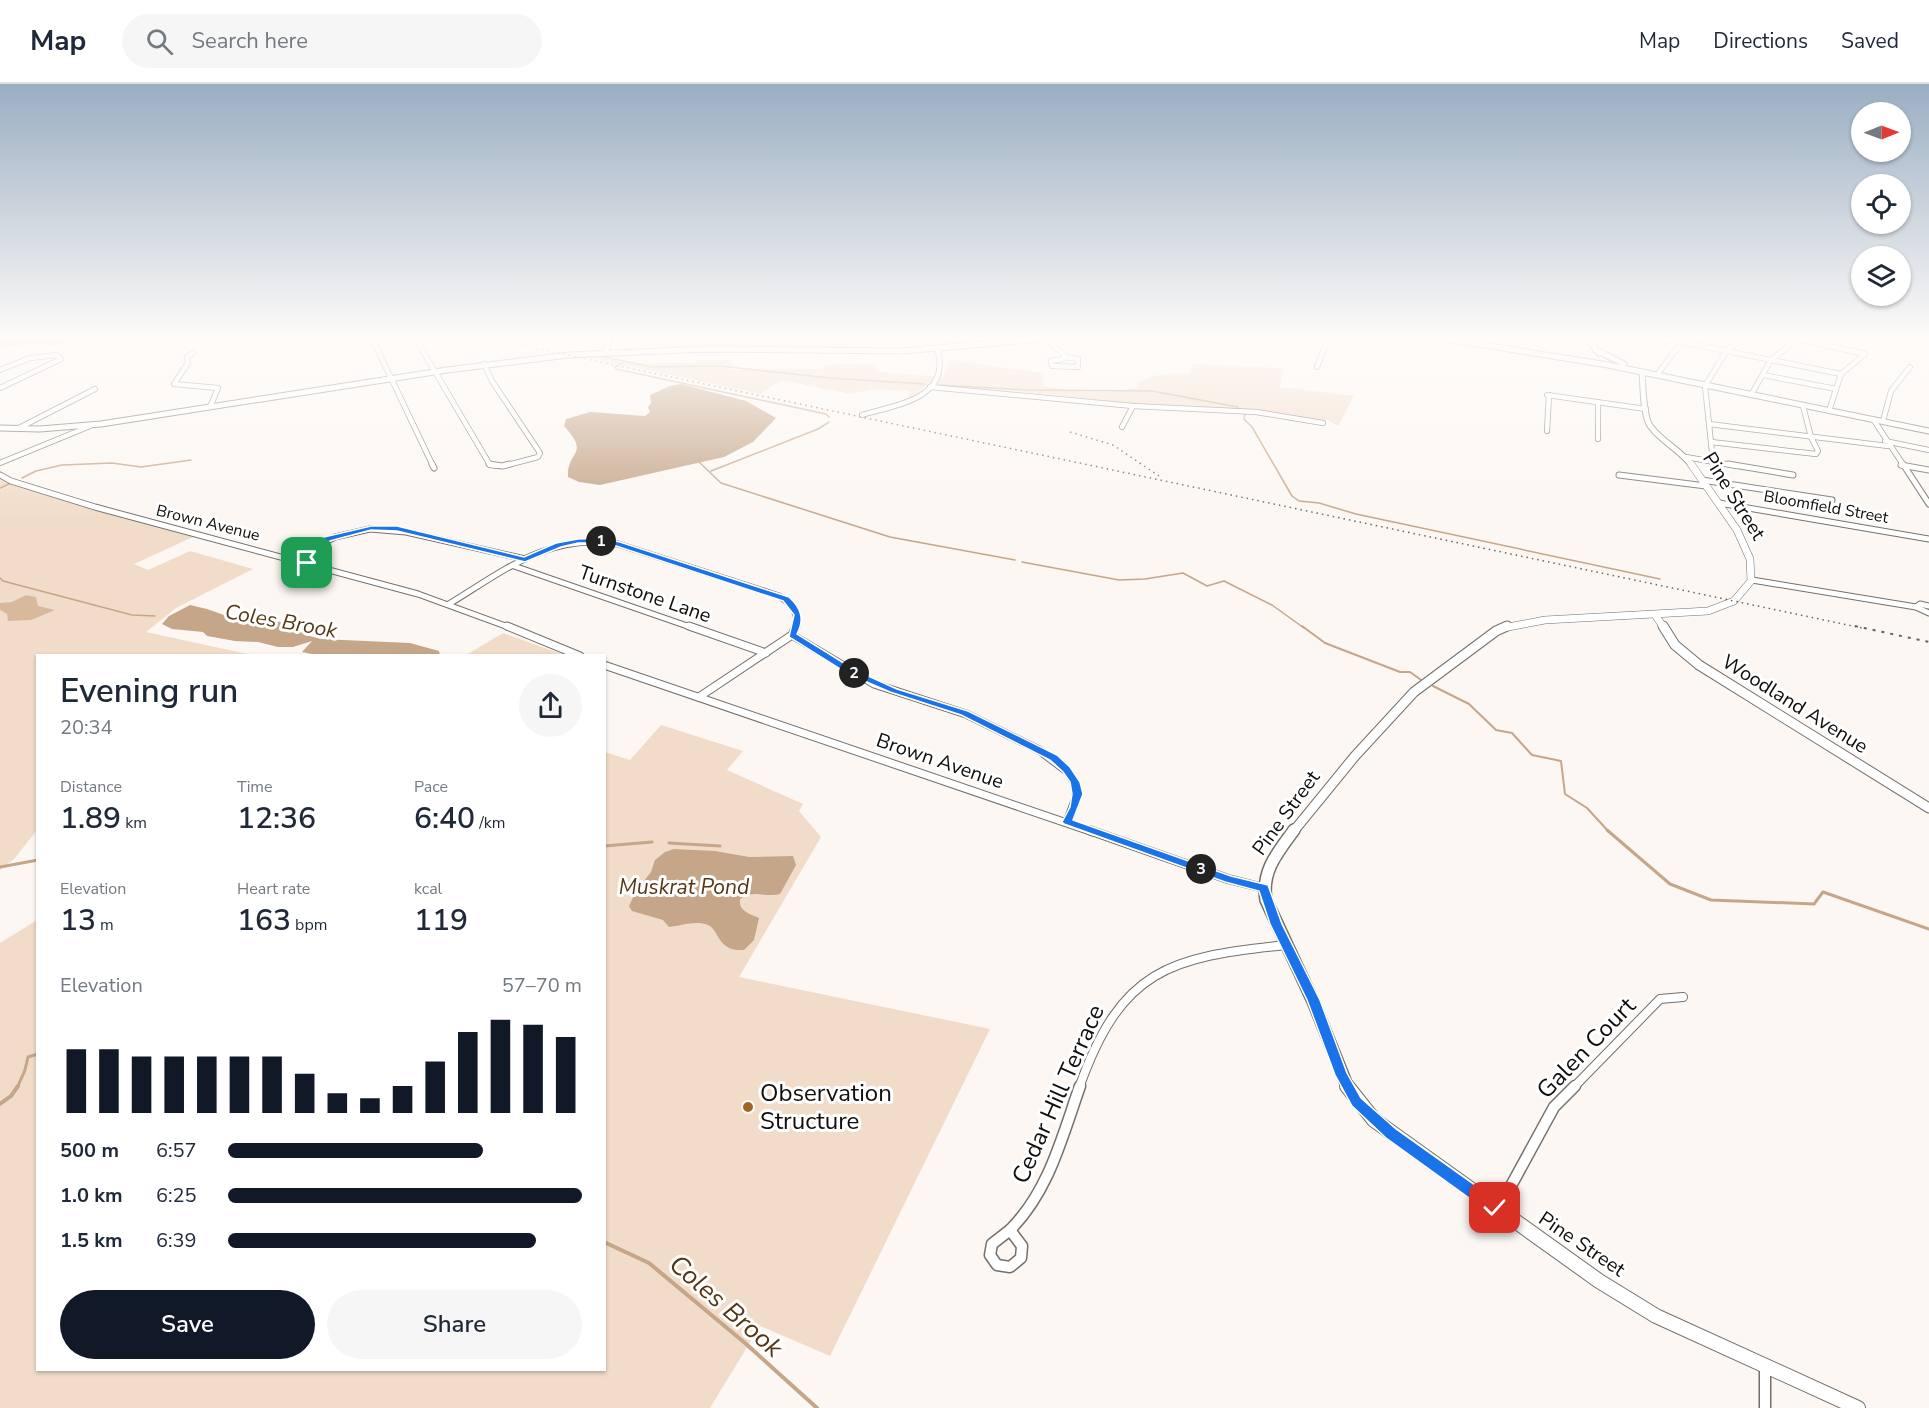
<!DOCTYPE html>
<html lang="en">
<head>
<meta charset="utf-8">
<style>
  :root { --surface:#fff; --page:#f6f6f7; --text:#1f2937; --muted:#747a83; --line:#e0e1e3; --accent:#111827 }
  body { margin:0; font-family:"Nunito Sans",sans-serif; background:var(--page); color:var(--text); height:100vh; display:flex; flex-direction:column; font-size:22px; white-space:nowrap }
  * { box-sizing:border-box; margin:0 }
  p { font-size:20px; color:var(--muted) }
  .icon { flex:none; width:33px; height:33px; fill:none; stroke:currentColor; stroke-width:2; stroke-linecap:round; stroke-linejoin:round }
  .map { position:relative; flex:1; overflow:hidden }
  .panel { position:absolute; left:36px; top:570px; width:570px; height:717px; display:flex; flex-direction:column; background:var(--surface); border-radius:0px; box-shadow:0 2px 4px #0004 }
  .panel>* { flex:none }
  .needle { width:39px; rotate:89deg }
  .controls { position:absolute; left:1851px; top:18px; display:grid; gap:12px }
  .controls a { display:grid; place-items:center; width:60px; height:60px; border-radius:50%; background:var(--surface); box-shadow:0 2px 4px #0004; font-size:30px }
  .pin { position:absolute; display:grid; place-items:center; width:51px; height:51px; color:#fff; margin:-26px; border-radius:12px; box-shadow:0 3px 9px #0006 }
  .km { position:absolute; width:30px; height:30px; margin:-15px; border-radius:50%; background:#222; color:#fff; font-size:16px; line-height:30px; text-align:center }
  .round { display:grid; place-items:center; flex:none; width:63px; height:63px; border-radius:32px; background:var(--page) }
  .headline { display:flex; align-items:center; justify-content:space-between; height:102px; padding:0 24px }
  h1 { font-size:33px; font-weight:600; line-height:45px }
  .stats { display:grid; grid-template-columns:repeat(3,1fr); gap:9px; height:102px; padding:6px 24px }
  .stats div { display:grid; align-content:center }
  .stats b { font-size:30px; font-weight:600 }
  .stats small { font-size:16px; font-weight:400 }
  .stats p { font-size:16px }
  .chart { height:168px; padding:12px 24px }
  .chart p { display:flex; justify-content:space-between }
  .chart svg { width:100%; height:108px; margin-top:6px; stroke:var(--accent); stroke-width:6 }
  .primary-button { display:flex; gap:12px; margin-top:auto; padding:12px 24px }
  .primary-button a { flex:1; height:69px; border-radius:36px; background:var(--accent); color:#fff; font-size:24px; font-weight:600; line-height:69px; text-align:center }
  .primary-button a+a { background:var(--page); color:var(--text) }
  ul { padding:0 24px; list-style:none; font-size:20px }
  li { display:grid; grid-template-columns:96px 72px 1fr; align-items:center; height:45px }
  li i { height:15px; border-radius:8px; background:var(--accent) }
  header { display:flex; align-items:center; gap:36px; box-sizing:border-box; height:84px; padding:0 30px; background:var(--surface); border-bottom:2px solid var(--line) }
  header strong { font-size:28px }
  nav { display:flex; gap:33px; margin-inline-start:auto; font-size:21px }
  .search { width:420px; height:54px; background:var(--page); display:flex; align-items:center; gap:15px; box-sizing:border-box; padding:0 21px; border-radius:33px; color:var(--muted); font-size:22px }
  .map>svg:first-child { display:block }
  .green { fill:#f1dcc9 }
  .forest { fill:#d9b99c }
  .water { fill:#c5a689 }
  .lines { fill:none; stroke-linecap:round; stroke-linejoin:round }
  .stream-far3 { stroke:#c5a689; stroke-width:1.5 }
  .stream-far2 { stroke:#c5a689; stroke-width:2 }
  .stream-far1 { stroke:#c5a689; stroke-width:3 }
  .stream { stroke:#c5a689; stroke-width:4 }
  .river { fill:#c5a689; fill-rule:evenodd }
  .street-far4-casing { stroke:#74706c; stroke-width:6 }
  .street-far3-casing { stroke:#74706c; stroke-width:7 }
  .street-far2-casing { stroke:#74706c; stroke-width:9 }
  .street-far1-casing { stroke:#74706c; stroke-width:10 }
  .street-casing { stroke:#74706c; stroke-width:13 }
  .secondary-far4-casing { stroke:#74706c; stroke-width:7 }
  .secondary-far3-casing { stroke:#74706c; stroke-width:8 }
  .secondary-far2-casing { stroke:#74706c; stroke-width:11 }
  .secondary-far1-casing { stroke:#74706c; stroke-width:14 }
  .secondary-casing { stroke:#74706c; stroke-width:16 }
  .street-far4 { stroke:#fff; stroke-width:4.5 }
  .street-far3 { stroke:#fff; stroke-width:5 }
  .street-far2 { stroke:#fff; stroke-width:7 }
  .street-far1 { stroke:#fff; stroke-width:8 }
  .street { stroke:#fff; stroke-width:10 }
  .secondary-far4 { stroke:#fff; stroke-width:5 }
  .secondary-far3 { stroke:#fff; stroke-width:7 }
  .secondary-far2 { stroke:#fff; stroke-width:9 }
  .secondary-far1 { stroke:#fff; stroke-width:11 }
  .secondary { stroke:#fff; stroke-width:14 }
  .rail-far1 { stroke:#666360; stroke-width:1.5; stroke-dasharray:1.5 4; stroke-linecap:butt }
  .rail { stroke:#666360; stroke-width:2; stroke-dasharray:3 6; stroke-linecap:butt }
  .route { fill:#1a73e8; stroke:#fff; stroke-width:1.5 }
  .poi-dot { fill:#a16626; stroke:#fff; stroke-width:2 }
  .labels { text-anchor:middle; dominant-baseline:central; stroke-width:6; stroke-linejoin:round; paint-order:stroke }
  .far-street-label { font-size:16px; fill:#100e0d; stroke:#fff }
  .street-label { font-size:20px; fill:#100e0d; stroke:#fff }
  .water-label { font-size:21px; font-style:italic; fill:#553512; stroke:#fff }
  .near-street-label { font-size:24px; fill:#100e0d; stroke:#fff }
  .near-poi-label { font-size:24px; fill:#100e0d; stroke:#fff; text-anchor:start }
  .near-water-label { font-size:26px; font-style:italic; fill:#553512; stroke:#fff }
</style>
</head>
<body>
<header>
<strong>Map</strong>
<div class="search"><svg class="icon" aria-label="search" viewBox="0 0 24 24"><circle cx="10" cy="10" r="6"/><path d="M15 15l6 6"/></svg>Search here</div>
<nav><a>Map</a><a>Directions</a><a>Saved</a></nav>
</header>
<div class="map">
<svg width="1929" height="1324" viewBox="0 0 1929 1324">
  <rect width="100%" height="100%" fill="#fcf7f2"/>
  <g class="green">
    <polygon points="652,252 848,252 821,254 787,263 644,263"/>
    <polygon points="922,252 1019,252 1024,255 925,264"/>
    <path d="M 602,270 L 604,272 L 640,279 L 695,279 L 697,276 L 732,276 L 727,286 L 822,285 L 824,281 L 869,279 L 882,288 L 943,293 L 950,276 L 1043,289 L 1043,302 L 1075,307 L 1109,308 L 1138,304 L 1137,300 C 1154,289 1170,289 1190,290 L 1192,280 L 1283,284 L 1280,303 L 1354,312 L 1338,342 L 1328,336 L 1309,336 L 1258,326 L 1140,320 L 1003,306 L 925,302 L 910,314 L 908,313 L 909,307 L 872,305 L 851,310 L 781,296 L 760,310 L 581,272 Z"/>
    <polygon points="0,396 100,428 193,453 134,480 148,486 190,467 253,485 176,524 146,548 252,571 38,572 37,746 14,775 0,786"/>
    <polygon points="503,549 564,571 466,571"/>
    <polygon points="661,641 743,667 727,686 803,720 799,727 821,753 739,893 990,945 830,1272 760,1242 710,1324 0,1324 0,859 37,836 38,1286 604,1286 605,668 630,676"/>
  </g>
  <g class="forest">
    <polygon points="21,252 132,252 63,258 57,262 35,260 0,263 1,256 23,253"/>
    <polygon points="26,511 36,513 38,522 55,526 31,536 8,537 7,530 0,526 0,519 12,518"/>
  </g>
  <g class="water">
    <path d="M 681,300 L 746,317 L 776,334 L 753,358 L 724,373 L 600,401 L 579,398 L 568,393 C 567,365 591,372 564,342 L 566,335 L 590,328 L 645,332 L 650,328 L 648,323 L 651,319 L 650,311 L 670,302 Z"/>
    <polygon points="190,521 207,525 235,535 281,538 306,551 321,555 410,559 439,567 440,571 317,571 302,568 312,557 293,563 278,563 258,558 235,557 207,552 203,548 172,545 162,540 169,532"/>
    <path d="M 674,765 L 715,767 L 749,773 L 793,772 L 796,781 L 780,810 C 766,814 753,805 740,815 C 738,827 750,830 759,834 L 754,856 L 744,866 C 717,868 719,845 708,841 C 696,836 680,842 669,843 L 663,836 L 632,827 L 629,822 L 636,807 L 651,788 L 655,776 L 665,768 Z"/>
  </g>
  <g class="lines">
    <g class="stream-far3">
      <polyline points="584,252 594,253 591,259"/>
      <polyline points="600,272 651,283 720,282 829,294 925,300"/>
      <polyline points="623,279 615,283 616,285 826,330 829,333"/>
      <polyline points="940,301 1029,306 1152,307 1238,323"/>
      <polyline points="1245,329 1244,335 1252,343 1292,412 1299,417 1319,419 1356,430 1660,495"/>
      <polyline points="699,378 721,399 890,453 1015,476"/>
      <polyline points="711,387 818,345 829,338"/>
      <polyline points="22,394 36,387 62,381 112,379 141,383 191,376"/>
      <polyline points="0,404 9,400"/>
      <polyline points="1022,478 1119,496 1145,495 1183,489 1207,502 1224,497 1272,521 1304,544"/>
      <polyline points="0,494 3,497 132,531 155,532"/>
    </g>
    <g class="stream-far2">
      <polyline points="1302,542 1325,559 1400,588 1410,588 1421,596"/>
      <polyline points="1433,602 1469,620 1496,646 1512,649 1532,671 1561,677 1565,710 1587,724 1609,748"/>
    </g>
    <g class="stream-far1">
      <polyline points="1607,746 1670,800 1711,816 1814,820 1823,808 1929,845"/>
      <polyline points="669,759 720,762"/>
      <polyline points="604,762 652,758"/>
      <polyline points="0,783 38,776"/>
      <polyline points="17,1004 25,986 28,973 38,970"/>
    </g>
    <g class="stream">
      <polyline points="0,1020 11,1012 18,1002"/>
      <polyline points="604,1158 649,1179 745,1259 817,1324"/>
    </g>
    <polygon class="river" points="1911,252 1929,252 1929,256"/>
    <defs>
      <g id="street-far4">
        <polyline points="371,252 433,382"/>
        <polyline points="414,252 490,381 497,382"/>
        <polyline points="556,252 576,252"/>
        <polyline points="1041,252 1065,271 1063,275 1051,277 1052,282 1078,283 1078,275 1065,273"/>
        <polyline points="1586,252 1677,257 1841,290"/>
        <polyline points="1798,255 1865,270"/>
        <polyline points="193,269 187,273 188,279 174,300 218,304 210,323"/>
        <polyline points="484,280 492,297 540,369 538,373 504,382"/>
        <polyline points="1317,283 1329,252"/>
        <polyline points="0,286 30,274 57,271 61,275 0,304"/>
        <polyline points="1657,291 1680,260 1692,252"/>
        <polyline points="1763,291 1836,305"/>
        <polyline points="930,303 1133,322 1256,328 1323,339"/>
        <polyline points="1547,311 1646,325"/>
        <polyline points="1751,311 1771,276 1801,252"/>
        <polyline points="1598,318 1598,355"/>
        <polyline points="1829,327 1841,290 1865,270"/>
        <path d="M 862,331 C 895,321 953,315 937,264"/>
        <polyline points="1873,335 1904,382"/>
        <polyline points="1883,337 1891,307 1910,283"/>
        <polyline points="1709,340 1888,362"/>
        <polyline points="1122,343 1133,322"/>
        <polyline points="17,345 95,305"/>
        <polyline points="1547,347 1549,311"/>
        <polyline points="1885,357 1929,366"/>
        <polyline points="1711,358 1816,370 1818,367 1811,353 1803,322"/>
        <polyline points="1686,373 1737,382"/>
        <polyline points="1713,378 1705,302 1727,266 1747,252"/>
        <polyline points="0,379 90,342"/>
        <polyline points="1901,381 1904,382"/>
      </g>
      <g id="street-far3">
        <polyline points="432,380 434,384"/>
        <polyline points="489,380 502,382 510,380"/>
        <polyline points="1728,380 1793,391"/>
        <polyline points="1903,380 1929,420"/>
        <polyline points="1901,381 1929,386"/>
        <polyline points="0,391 11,397 95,423 418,510 511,544"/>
        <polyline points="1619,391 1706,402"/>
        <polyline points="1702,396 1832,416"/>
        <polyline points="1719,419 1929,455"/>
        <polyline points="291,475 335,453 370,445 406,448 525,475"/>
        <polyline points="514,482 693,544"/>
        <polyline points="1752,496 1916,523 1929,529"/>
        <path d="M 449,520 C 505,486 549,449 618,460 L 779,512 C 792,520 799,528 796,544"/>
        <polyline points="1916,523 1920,520 1929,522"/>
      </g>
      <g id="street-far2">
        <polyline points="507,542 580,572"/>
        <polyline points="689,542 766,569"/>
        <polyline points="792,551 874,600 966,630 1039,666 1068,688 1075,699 1076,714 1067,738"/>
        <polyline points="604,581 1093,748"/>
        <polyline points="699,613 792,551 796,542"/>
      </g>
      <g id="street-far1">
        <polyline points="1089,746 1228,795 1264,804"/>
        <path d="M 1079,1004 C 1121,885 1169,873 1286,861"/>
        <polyline points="1573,1004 1660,915 1683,913"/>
      </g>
      <g id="street">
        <polyline points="1495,1124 1512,1100 1554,1023 1575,1002"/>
        <polygon points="1010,1146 1022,1162 1021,1174 1010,1183 997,1181 990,1171 992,1160"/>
        <path d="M 1010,1146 C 1049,1107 1062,1053 1080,1002"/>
        <polyline points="1765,1282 1765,1324"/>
      </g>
      <g id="secondary-far4">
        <polyline points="1428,252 1608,281 1929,347"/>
        <polyline points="1586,252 1599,269"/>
        <polyline points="1596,266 1624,280"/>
        <polyline points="605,269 611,252"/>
        <path d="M 1642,288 C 1643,301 1643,334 1651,343 C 1662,358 1681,366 1692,382"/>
        <polyline points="0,344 40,345 101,340 447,286 568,271 707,265 903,267 1076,252"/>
      </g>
      <g id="secondary-far3">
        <polyline points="1656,532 1664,544"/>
        <polyline points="1503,544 1545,536 1708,527 1734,517 1751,497 1750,475 1737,446 1691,380"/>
      </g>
      <g id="secondary-far2">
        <polyline points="1663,542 1675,561 1699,581 1929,724"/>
        <polyline points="1293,748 1355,672 1414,608 1496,547 1507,542"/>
      </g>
      <path id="secondary-far1" d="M 1294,746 C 1278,768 1261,787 1266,816 L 1313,917 L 1348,1004"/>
      <polyline id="secondary" points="1347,1002 1374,1036 1599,1197 1656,1232 1858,1324"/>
    </defs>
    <use href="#street-far4" class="street-far4-casing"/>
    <use href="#street-far3" class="street-far3-casing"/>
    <use href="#street-far2" class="street-far2-casing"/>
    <use href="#street-far1" class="street-far1-casing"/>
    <use href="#street" class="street-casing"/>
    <use href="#secondary-far4" class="secondary-far4-casing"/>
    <use href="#secondary-far3" class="secondary-far3-casing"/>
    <use href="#secondary-far2" class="secondary-far2-casing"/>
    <use href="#secondary-far1" class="secondary-far1-casing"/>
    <use href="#secondary" class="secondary-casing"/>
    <use href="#street-far4" class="street-far4"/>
    <use href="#street-far3" class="street-far3"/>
    <use href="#street-far2" class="street-far2"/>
    <use href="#street-far1" class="street-far1"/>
    <use href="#street" class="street"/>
    <use href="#secondary-far4" class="secondary-far4"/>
    <use href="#secondary-far3" class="secondary-far3"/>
    <use href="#secondary-far2" class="secondary-far2"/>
    <use href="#secondary-far1" class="secondary-far1"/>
    <use href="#secondary" class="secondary"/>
    <g class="rail-far1">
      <polyline points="477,252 1862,544"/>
      <polyline points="1070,348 1113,361 1159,392"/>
    </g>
    <polyline class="rail" points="1855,542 1929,558"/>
  </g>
  <linearGradient id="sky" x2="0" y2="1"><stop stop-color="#9aaec2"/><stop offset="0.58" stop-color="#fefbf9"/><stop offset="1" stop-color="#fefbf9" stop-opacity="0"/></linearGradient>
  <rect width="1929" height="437" fill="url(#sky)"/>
  <path class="route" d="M 371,442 L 397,442 L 524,473 L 556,459 L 578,455 L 602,454 L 620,458 L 789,513 C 801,524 805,535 797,550 L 855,586 L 897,605 L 968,627 L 1057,671 L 1070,683 L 1080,698 L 1083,710 L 1073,736 L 1231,792 L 1268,801 L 1282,840 L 1320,916 L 1347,989 L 1361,1014 L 1396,1045 L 1500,1119 L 1502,1124 L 1500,1129 L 1495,1131 L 1490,1129 L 1386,1054 L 1352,1022 L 1335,991 L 1307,916 L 1270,840 L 1259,807 L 1225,798 L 1064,740 L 1062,738 L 1070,723 L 1072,710 L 1070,698 L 1063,688 L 1050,676 L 961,631 L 890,608 L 848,590 L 789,553 L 794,531 L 783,517 L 616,462 L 602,459 L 578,459 L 561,463 L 525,478 L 397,447 L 371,446 L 330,457 L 298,474 L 310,477 L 310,481 L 288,475 L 324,453 Z"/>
  <circle class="poi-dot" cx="748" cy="1023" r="6"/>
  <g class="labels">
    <g class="far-street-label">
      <text transform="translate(1826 423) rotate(10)">Bloomfield Street</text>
      <text transform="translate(208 439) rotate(14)">Brown Avenue</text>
    </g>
    <g class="street-label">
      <text transform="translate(1734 412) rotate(58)">Pine Street</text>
      <text transform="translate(645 510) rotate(19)">Turnstone Lane</text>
      <text transform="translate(1795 620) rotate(32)">Woodland Avenue</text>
      <text transform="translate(940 677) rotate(19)">Brown Avenue</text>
      <text transform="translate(1286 729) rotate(-54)">Pine Street</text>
      <text transform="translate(1582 1160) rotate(34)">Pine Street</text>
    </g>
    <g class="water-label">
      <text transform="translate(281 537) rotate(10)">Coles Brook</text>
      <text x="684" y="803">Muskrat Pond</text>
    </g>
    <g class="near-street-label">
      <text transform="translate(1586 964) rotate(-46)">Galen Court</text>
      <text transform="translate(1058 1010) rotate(-66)">Cedar Hill Terrace</text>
    </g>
    <g class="near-poi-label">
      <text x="760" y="1009">Observation<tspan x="760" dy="28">Structure</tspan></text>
    </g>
    <g class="near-water-label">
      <text transform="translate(726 1222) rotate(41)">Coles Brook</text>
    </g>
  </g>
</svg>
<div class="controls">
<a><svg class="needle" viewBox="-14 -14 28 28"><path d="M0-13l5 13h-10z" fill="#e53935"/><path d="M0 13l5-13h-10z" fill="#747a83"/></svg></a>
<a><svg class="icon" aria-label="locate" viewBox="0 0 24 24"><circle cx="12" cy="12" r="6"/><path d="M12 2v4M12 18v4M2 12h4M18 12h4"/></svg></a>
<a><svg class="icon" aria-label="layers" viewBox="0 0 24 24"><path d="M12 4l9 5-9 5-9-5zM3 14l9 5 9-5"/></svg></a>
</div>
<div class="pin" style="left:307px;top:479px;background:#1e9e55"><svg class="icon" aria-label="arrive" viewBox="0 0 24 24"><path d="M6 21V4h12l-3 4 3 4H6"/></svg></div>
<div class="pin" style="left:1495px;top:1124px;background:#d93025"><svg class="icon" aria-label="check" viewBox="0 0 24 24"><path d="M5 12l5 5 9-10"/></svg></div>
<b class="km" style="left:601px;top:457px">1</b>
<b class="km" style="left:854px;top:589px">2</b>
<b class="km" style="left:1201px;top:785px">3</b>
<section class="panel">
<div class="headline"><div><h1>Evening run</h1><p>20:34</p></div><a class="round"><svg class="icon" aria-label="share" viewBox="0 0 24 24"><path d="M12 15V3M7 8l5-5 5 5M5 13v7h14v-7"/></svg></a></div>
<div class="stats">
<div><p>Distance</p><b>1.89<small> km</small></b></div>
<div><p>Time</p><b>12:36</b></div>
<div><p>Pace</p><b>6:40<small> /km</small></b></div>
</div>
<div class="stats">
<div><p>Elevation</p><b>13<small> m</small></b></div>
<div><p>Heart rate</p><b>163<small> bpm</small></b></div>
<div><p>kcal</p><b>119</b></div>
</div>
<div class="chart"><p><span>Elevation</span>57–70 m</p>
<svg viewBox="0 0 160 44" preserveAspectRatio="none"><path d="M5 44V18M15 44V18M25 44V21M35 44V21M45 44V21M55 44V21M65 44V21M75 44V28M85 44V36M95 44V38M105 44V33M115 44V23M125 44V11M135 44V6M145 44V8M155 44V13"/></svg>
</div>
<ul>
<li><b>500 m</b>6:57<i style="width:72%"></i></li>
<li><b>1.0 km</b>6:25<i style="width:100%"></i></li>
<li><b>1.5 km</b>6:39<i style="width:87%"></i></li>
</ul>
<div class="primary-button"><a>Save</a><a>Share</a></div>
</section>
</div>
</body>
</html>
